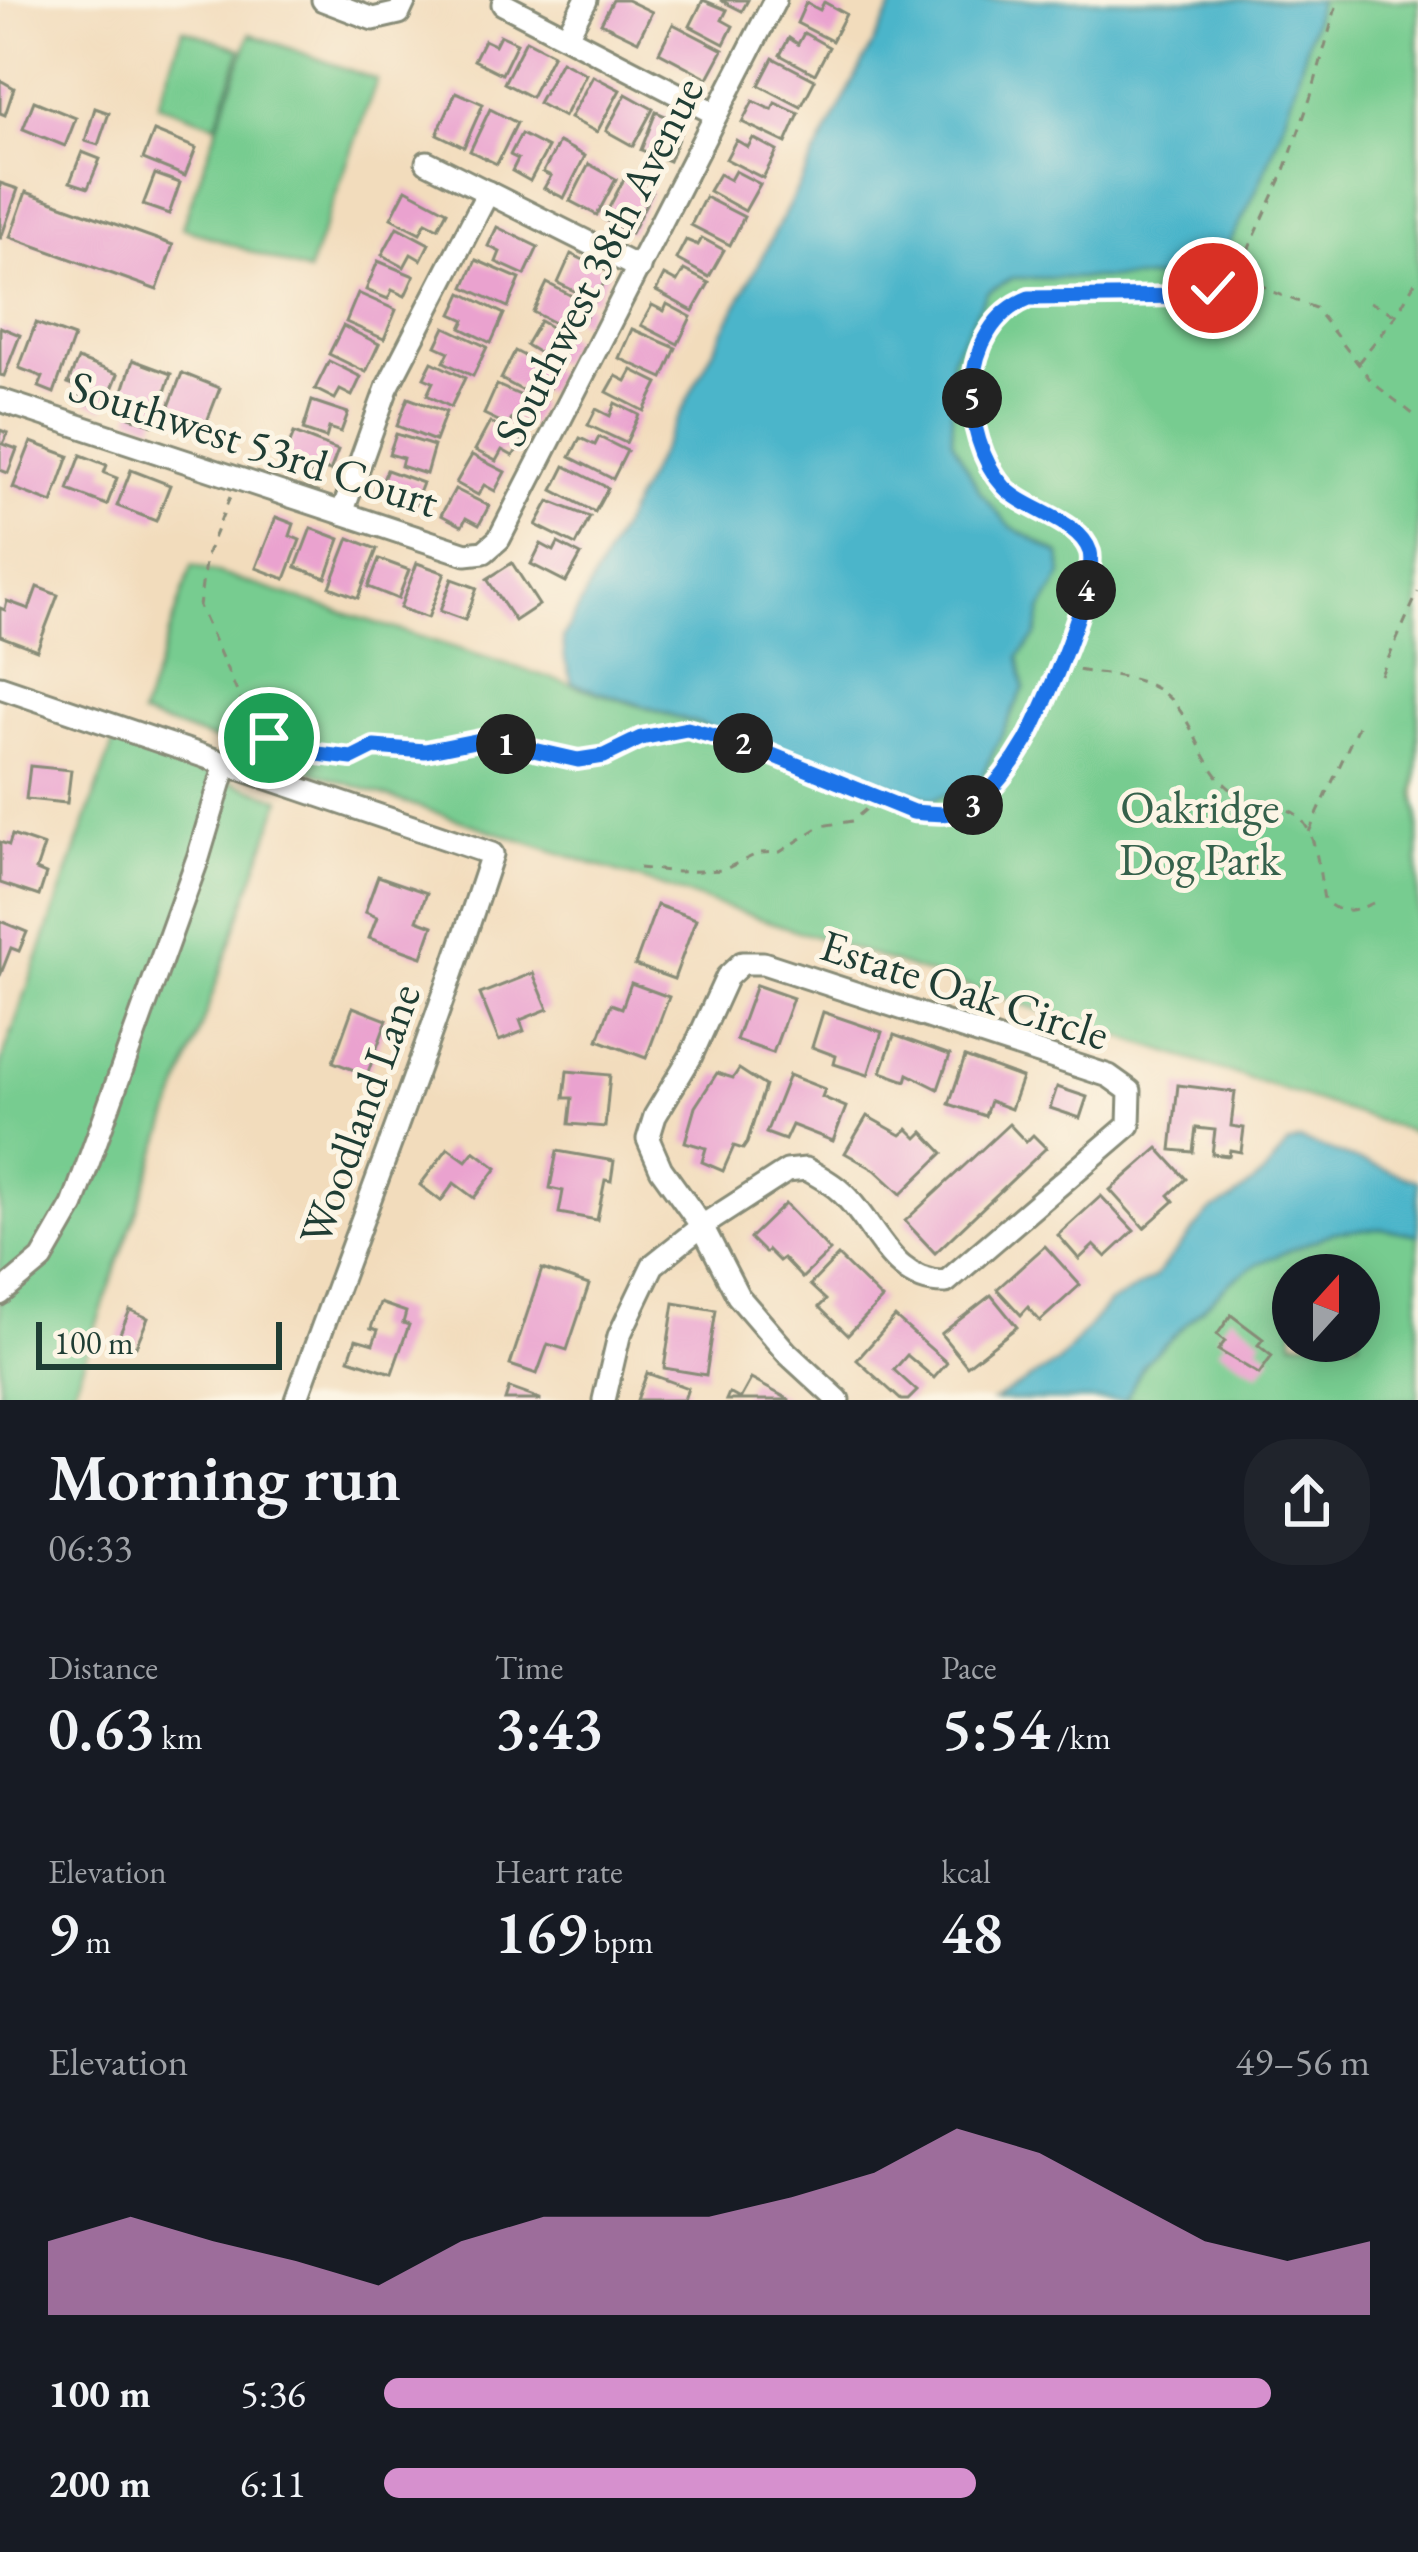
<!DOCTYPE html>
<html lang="en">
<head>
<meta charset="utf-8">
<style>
  :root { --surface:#171b24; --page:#20242c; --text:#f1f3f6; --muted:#9ea1a6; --accent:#d690ce }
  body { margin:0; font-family:"EB Garamond",serif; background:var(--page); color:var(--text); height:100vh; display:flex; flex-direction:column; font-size:45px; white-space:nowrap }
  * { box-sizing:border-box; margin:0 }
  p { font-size:39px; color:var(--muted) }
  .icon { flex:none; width:66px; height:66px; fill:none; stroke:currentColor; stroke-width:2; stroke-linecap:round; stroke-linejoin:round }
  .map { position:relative; height:1400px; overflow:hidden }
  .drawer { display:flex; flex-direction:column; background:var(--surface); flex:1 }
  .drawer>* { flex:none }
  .needle { width:78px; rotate:21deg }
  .tools { position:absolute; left:1272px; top:1254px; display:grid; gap:24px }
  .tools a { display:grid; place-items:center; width:108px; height:108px; border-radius:50%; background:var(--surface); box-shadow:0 6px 30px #0003; font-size:60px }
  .scale { position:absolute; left:36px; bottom:30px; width:246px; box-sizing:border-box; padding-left:12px; border:6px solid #1f3d34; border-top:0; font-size:33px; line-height:42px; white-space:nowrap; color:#1f3d34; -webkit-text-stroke:9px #fcf5e5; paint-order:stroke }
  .pin { position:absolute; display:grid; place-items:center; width:102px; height:102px; color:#fff; margin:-51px; border:6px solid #fff; border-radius:50%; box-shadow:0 3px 12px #0007 }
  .km { position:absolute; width:60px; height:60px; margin:-30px; border-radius:50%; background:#222; color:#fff; font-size:33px; line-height:60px; text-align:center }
  .round { display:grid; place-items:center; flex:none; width:126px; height:126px; border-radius:48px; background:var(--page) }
  .summary { display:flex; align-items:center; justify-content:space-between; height:204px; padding:0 48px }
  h1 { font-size:66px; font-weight:600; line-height:90px }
  .metrics { display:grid; grid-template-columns:repeat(3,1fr); gap:18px; height:204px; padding:12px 48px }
  .metrics div { display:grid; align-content:center }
  .metrics b { font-size:60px; font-weight:600 }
  .metrics small { font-size:33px; font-weight:400 }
  .metrics p { font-size:33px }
  .chart { height:336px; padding:24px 48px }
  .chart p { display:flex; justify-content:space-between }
  .chart svg { width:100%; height:216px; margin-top:12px; fill:var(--accent); opacity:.7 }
  ul { padding:0 48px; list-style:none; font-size:39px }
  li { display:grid; grid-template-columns:192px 144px 1fr; align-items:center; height:90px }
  li i { height:30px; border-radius:15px; background:var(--accent) }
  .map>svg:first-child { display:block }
  .green { fill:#77cc90; stroke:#4b8462; stroke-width:3; fill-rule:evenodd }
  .water { fill:#4cb5ca; stroke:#36797f; stroke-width:3 }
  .building { fill:#eaa2cf }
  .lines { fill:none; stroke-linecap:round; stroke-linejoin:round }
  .minor-casing { stroke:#888c78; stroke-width:27 }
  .path { stroke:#888c78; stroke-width:3; stroke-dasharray:9 9; stroke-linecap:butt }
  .minor { stroke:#fff; stroke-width:21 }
  .route-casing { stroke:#fff; stroke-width:24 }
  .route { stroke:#1a73e8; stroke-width:15 }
  .labels { text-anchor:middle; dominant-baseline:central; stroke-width:10; stroke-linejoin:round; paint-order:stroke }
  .street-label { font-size:45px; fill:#1f3d34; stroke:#fcf5e5 }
  .park-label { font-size:45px; fill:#35614b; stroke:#fcf5e5 }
</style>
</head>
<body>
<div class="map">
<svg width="1418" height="1400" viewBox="0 0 1418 1400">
  <rect width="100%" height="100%" fill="#fcf5e5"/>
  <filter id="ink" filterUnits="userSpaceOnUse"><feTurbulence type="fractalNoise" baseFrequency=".00833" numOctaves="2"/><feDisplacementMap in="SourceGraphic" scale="24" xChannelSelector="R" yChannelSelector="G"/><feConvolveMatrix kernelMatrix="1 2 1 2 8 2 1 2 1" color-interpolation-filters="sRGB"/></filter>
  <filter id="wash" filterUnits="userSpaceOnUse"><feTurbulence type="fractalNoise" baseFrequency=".004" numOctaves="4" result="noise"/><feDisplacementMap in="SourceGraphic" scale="48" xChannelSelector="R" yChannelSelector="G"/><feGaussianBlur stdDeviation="2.7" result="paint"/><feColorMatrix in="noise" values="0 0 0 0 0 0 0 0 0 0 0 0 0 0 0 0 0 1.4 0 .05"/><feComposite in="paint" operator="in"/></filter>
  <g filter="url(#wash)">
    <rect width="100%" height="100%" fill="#f2dcbc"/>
    <g class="green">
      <path d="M 1319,0 L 1418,0 L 1418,751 L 1415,795 L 1418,814 L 1418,1134 L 141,716 L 192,565 L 934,799 L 978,784 L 1024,688 L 1019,656 L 1036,636 L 1041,611 L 1062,575 L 1060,554 L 1008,525 L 980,492 L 952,441 L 951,359 L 987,292 L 1013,278 L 1207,278 C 1268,188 1291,103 1319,0 Z"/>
      <polygon points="183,29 241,49 216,124 158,104"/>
      <polygon points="250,34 377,80 308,272 182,227"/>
      <polygon points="114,741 281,799 70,1400 0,1400 0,1066"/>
      <path d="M 1381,1228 L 1418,1235 L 1418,1400 L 1125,1400 L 1144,1364 L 1231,1281 L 1259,1263 L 1335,1232 ZM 1293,1275 L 1359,1275 L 1359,1341 L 1293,1341 Z"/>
    </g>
    <g class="water">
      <path d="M 896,0 L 1319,0 C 1291,103 1268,188 1207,278 L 1013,278 L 987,292 L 951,359 L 952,440 L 980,492 L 1008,525 L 1060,555 L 1062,575 L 1041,611 L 1036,636 L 1019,656 L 1024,688 L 978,784 L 934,799 L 572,683 L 565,660 L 563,638 Z"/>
      <polygon points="1300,1140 1418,1181 1418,1235 1381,1228 1335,1232 1259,1263 1231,1281 1144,1364 1125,1400 994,1400 1059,1362 1108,1304 1154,1278 1209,1212 1232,1200 1263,1175 1288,1144"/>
    </g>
    <g id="blocks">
      <g class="building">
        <polygon points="613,0 627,0 652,12 638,41 601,23"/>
        <polygon points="703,0 727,10 722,20 733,26 724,44 690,26"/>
        <polygon points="720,0 748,0 742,11"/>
        <polygon points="824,2 846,14 832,41 797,23 806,3 820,10"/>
        <polygon points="673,24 723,50 708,78 659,52"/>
        <polygon points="804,33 829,47 815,74 780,55 789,38 798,44"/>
        <polygon points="500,35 517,43 502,74 474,60 484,40 495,45"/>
        <polygon points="526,40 553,54 531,97 504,83"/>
        <polygon points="773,58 815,80 801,107 759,85"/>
        <polygon points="561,61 586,74 564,117 538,103"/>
        <polygon points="593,76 620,90 597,132 570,118"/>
        <polygon points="0,80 14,88 5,115 0,113"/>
        <polygon points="456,92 483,104 464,147 437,134"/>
        <polygon points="626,94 653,109 633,146 606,131"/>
        <polygon points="34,101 76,118 65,146 23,129"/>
        <polygon points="753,101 772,110 775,103 799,114 786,143 742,122"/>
        <polygon points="95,108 109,113 98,145 85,141"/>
        <polygon points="490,109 517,123 497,164 470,151"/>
        <polygon points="656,112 684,124 669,161 641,150"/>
        <polygon points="154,131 196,148 185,176 143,159"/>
        <polygon points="521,134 548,148 530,181 512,171 518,159 510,155"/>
        <polygon points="753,138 777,151 763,178 726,159 736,140 748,147"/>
        <polygon points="559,142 585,156 564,198 544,188 551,176 543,172"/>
        <polygon points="82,152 100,159 88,188 70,182"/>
        <polygon points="589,164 616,179 597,215 570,201"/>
        <polygon points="735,171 760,184 745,211 709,191 719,174 730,180"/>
        <polygon points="155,174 180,183 169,214 143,205"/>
        <polygon points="625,177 652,192 631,233 603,219"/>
        <polygon points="0,183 18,189 1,238 0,238"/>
        <polygon points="406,189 447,211 438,228 426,222 420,233 391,218"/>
        <polygon points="26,192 173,245 157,290 10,237"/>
        <polygon points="705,197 744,217 730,245 691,225"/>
        <polygon points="397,227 429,244 421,260 411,254 404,267 382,255"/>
        <polygon points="497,227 538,247 525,275 496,262 500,252 488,246"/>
        <polygon points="702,238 724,250 709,277 676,259 686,240 698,245"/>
        <polygon points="571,254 609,272 595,301 558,283"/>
        <polygon points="476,260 520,279 508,307 464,287"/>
        <polygon points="378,261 414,276 405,296 392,290 388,299 366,290"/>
        <polygon points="684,270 709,283 693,311 656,291 664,275 677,282"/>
        <polygon points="547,283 591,306 583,322 570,316 564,328 533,312"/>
        <polygon points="358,293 396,310 384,339 346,322"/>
        <polygon points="462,293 504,314 491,343 461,328 465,320 452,314"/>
        <polygon points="667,304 691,317 678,344 641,325 652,305 664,311"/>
        <polygon points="540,321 572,339 558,364 526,345"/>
        <polygon points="36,323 74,337 54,393 39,387 43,377 19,368"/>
        <polygon points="343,326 379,344 366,372 329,354"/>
        <polygon points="0,327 20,335 4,376 0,375"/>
        <polygon points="445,327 487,347 473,376 444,362 449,352 436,346"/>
        <polygon points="632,329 676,348 663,378 619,358"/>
        <polygon points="515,351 557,373 547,393 533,386 529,394 501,379"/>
        <polygon points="78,359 118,374 104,409 78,399 82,388 68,383"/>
        <polygon points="133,360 171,374 154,425 130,417 134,405 120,400"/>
        <polygon points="329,361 361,377 352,396 340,390 335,399 315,389"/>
        <polygon points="432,362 465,378 451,407 427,395 433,382 424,378"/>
        <polygon points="632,370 658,383 644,411 607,392 616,376 626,381"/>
        <polygon points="182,373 220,388 206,424 168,409"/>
        <polygon points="497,385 540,404 531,426 512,418 509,426 484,414"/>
        <polygon points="408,398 446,412 435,441 397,426"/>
        <polygon points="312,401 348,413 341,432 329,428 326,438 303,430"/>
        <polygon points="615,403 639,415 626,443 588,425 596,409 610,416"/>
        <polygon points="490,422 523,440 513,456 502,450 496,461 475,450"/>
        <polygon points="0,430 8,433 3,444 17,449 8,473 0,470"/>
        <polygon points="294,433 338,450 330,471 317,466 313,475 282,463"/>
        <polygon points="396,434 434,446 426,474 401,466 403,458 389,454"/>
        <polygon points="599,437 627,451 613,479 570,457 580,438 595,445"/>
        <polygon points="31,442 69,456 52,503 13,488"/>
        <polygon points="81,455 107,465 104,473 117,478 107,505 68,490"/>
        <polygon points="472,455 505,472 495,491 484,485 478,495 456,483"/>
        <polygon points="565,466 608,488 595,512 553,490"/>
        <polygon points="131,470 170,485 156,521 117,506"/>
        <polygon points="387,470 423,483 414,506 378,492"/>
        <polygon points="455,489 489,506 479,525 466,518 462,526 441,515"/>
        <polygon points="549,501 590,517 576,545 536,525"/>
        <polygon points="276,517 294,524 290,536 300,540 285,579 256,568"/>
        <polygon points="311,528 340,539 326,578 296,567"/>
        <polygon points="349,538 377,549 358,598 330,587"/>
        <polygon points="558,543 581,555 566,582 531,564 541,544 554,551"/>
        <polygon points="379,559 409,570 398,599 368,587"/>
        <polygon points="417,563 445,573 428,618 400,608"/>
        <polygon points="512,563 539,605 515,621 487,579"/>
        <polygon points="452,579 477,588 465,620 440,611"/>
        <polygon points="37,587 58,595 37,650 0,636 0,608 5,610 7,601 29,609"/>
        <polygon points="30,766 71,770 67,803 26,799"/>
        <polygon points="12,835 44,846 36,870 46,874 39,896 0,883 0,842 9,845"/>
        <polygon points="378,876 427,893 417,920 433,926 422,957 369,938 377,917 365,912"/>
        <polygon points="657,905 696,919 674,979 635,965"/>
        <polygon points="0,921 27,932 19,951 11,948 0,976"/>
        <polygon points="533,973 548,1009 520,1020 524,1031 499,1041 480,994"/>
        <polygon points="631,983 669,997 646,1058 598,1040 611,1004 622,1008"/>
        <polygon points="756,985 793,998 773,1053 736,1040"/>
        <polygon points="353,1007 387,1020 367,1075 333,1062"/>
        <polygon points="823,1012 882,1032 868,1075 834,1064 836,1056 812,1047"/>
        <polygon points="894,1035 950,1055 938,1089 908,1074 906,1081 881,1072"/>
        <polygon points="965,1057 1022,1078 1011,1109 990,1101 985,1116 949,1104"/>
        <polygon points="739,1069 765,1086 747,1143 743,1149 734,1146 723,1171 702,1162 706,1148 685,1142 695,1107 717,1073 733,1078"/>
        <polygon points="567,1071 610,1075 605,1127 569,1124 572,1098 564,1098"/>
        <polygon points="789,1075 825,1089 822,1097 846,1107 833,1141 792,1125 785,1140 766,1133"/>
        <polygon points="1178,1085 1235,1092 1231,1126 1244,1128 1241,1152 1230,1150 1229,1156 1212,1154 1215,1130 1196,1128 1193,1152 1171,1150"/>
        <polygon points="1057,1087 1087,1097 1080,1118 1050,1108"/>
        <polygon points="867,1116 901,1135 908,1129 917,1138 923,1132 943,1153 901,1194 875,1170 845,1153"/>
        <polygon points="1009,1124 1026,1142 1033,1135 1046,1148 935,1253 905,1221"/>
        <polygon points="448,1148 466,1161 474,1151 497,1168 474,1198 454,1183 441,1201 420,1185"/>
        <polygon points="1158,1148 1186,1179 1169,1195 1174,1201 1144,1228 1110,1190"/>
        <polygon points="557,1151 614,1161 611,1181 605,1180 597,1220 559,1213 563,1191 550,1188"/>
        <polygon points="1101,1196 1134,1231 1106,1257 1094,1245 1079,1259 1058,1235"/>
        <polygon points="785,1204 830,1251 802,1278 783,1258 779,1261 768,1250 765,1253 750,1238"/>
        <polygon points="1045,1246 1080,1285 1040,1321 1028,1307 1021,1315 997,1289"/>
        <polygon points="838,1256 882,1299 848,1335 819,1307 826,1300 810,1285"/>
        <polygon points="542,1269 589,1285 567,1350 548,1344 537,1374 510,1365"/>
        <polygon points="991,1295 1017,1327 967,1366 941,1334"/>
        <polygon points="380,1303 406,1312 403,1323 409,1325 392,1373 349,1359 356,1339 373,1344 378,1330 371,1328"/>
        <polygon points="674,1303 716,1310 706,1375 664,1368"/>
        <polygon points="130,1310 148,1318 136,1346 118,1338"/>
        <polygon points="1231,1315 1263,1339 1258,1345 1272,1356 1259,1374 1218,1350 1225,1341 1217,1335"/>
        <polygon points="895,1317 947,1363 934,1378 907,1355 894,1370 917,1391 908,1400 901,1400 857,1360"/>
        <polygon points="647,1373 688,1388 684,1400 637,1400"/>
        <polygon points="751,1379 790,1400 726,1400 729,1393 740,1399"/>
        <polygon points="509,1388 540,1399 540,1400 505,1400"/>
      </g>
    </g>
  </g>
  <g filter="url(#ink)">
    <use href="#blocks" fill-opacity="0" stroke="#888c78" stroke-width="3"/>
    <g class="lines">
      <defs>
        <g id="minor">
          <polyline points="323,0 373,19 399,13 405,0"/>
          <polyline points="503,4 716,114"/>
          <polyline points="567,36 586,0"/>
          <polyline points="427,162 639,268"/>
          <polyline points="0,400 466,554 484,552 499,539 775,0"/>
          <polyline points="342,513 387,388 488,192"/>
          <path d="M 0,687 L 492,854 C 432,1037 362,1218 296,1400"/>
          <path d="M 742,963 L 763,963 L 1109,1076 L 1130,1091 L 1129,1125 L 946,1282 C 890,1284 876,1222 839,1190 C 830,1182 817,1175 806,1169 L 787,1171 L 702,1226 L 661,1169 L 648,1139 L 655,1116 L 691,1056 L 727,977 Z"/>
          <polyline points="0,1294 42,1259 73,1205 198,858 226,764"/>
          <polyline points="604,1400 619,1336 653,1265 702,1226 738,1296 787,1353 838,1400"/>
        </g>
      </defs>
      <use href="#minor" class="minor-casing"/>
      <g class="path">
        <polyline points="1240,268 1285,170 1311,96 1338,0"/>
        <polyline points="1370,302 1394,314"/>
        <polyline points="1358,363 1396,315 1418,277"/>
        <polyline points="230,497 206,556 199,606 249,719 269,738 291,749 352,758 374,747 425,751 485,739 578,760 604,756 641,738 687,729 750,746 877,800"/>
        <polyline points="1381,675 1418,592"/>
        <polyline points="1309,832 1359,724"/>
        <path d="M 639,868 L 678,872 L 723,870 L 759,853 L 780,852 L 821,826 L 852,821 L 877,800 C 897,807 919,816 941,815 C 1004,811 1037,716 1057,666"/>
        <path d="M 1373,903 C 1355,911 1338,916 1324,899 C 1319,874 1318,839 1301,819 C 1289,805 1274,809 1258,805 C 1244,801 1230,790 1220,779 C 1196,752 1191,709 1157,689 C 1127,671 1089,676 1057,665 C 1069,637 1100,579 1089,550 C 1080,525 1042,516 1022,502 C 982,474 957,407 977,360 C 989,333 1000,309 1029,298 L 1190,296 L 1213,288 L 1239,270 L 1273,292 L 1315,308 L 1373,383 L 1418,418"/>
      </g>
      <use href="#minor" class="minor"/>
    </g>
  </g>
  <g class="lines" filter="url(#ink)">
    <defs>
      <path id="route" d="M 269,738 L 301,752 L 352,758 L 374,747 L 425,751 L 485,739 L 578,760 L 604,756 L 641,738 L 687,729 L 750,746 L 913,812 C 934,814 956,817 974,804 C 994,790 1014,762 1026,741 C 1043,711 1098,581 1090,552 C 1080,520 1026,511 1004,487 C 959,437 957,326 1029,298 L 1190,296 L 1213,288"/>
    </defs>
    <use href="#route" class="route-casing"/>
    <use href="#route" class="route"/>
  </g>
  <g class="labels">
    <g class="street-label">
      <text transform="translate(598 261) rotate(-63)">Southwest 38th Avenue</text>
      <text transform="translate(254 443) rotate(18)">Southwest 53rd Court</text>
      <text transform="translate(965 989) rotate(18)">Estate Oak Circle</text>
      <text transform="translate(359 1114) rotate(-70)">Woodland Lane</text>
    </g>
    <g class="park-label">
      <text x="1200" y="807">Oakridge<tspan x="1200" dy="52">Dog Park</tspan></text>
    </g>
  </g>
</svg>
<div class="tools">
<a><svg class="needle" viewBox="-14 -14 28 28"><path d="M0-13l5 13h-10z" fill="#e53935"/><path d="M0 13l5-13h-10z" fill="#9ea1a6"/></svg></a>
</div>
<div class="scale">100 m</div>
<div class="pin" style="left:269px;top:738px;background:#1e9e55"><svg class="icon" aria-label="arrive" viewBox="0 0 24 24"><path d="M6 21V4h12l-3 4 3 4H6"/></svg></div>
<div class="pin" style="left:1213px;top:288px;background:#d93025"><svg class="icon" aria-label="check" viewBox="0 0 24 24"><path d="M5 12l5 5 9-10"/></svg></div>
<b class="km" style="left:506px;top:744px">1</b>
<b class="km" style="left:743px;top:743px">2</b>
<b class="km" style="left:973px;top:805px">3</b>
<b class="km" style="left:1086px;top:590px">4</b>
<b class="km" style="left:972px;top:398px">5</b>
</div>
<section class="drawer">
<div class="summary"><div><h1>Morning run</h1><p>06:33</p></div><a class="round"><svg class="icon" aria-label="share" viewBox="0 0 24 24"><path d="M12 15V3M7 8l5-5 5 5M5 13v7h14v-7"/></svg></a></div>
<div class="metrics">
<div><p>Distance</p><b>0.63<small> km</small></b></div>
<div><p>Time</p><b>3:43</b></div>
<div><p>Pace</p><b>5:54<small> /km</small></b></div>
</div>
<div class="metrics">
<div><p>Elevation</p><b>9<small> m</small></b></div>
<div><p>Heart rate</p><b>169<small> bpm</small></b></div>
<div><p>kcal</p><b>48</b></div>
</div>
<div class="chart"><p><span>Elevation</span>49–56 m</p>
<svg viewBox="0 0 160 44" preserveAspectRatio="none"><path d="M0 44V29L10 24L20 29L30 33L40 38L50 29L60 24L70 24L80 24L90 20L100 15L110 6L120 11L130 20L140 29L150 33L160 29V44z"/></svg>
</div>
<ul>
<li><b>100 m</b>5:36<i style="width:90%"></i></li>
<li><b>200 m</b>6:11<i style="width:60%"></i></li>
</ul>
</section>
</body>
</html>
